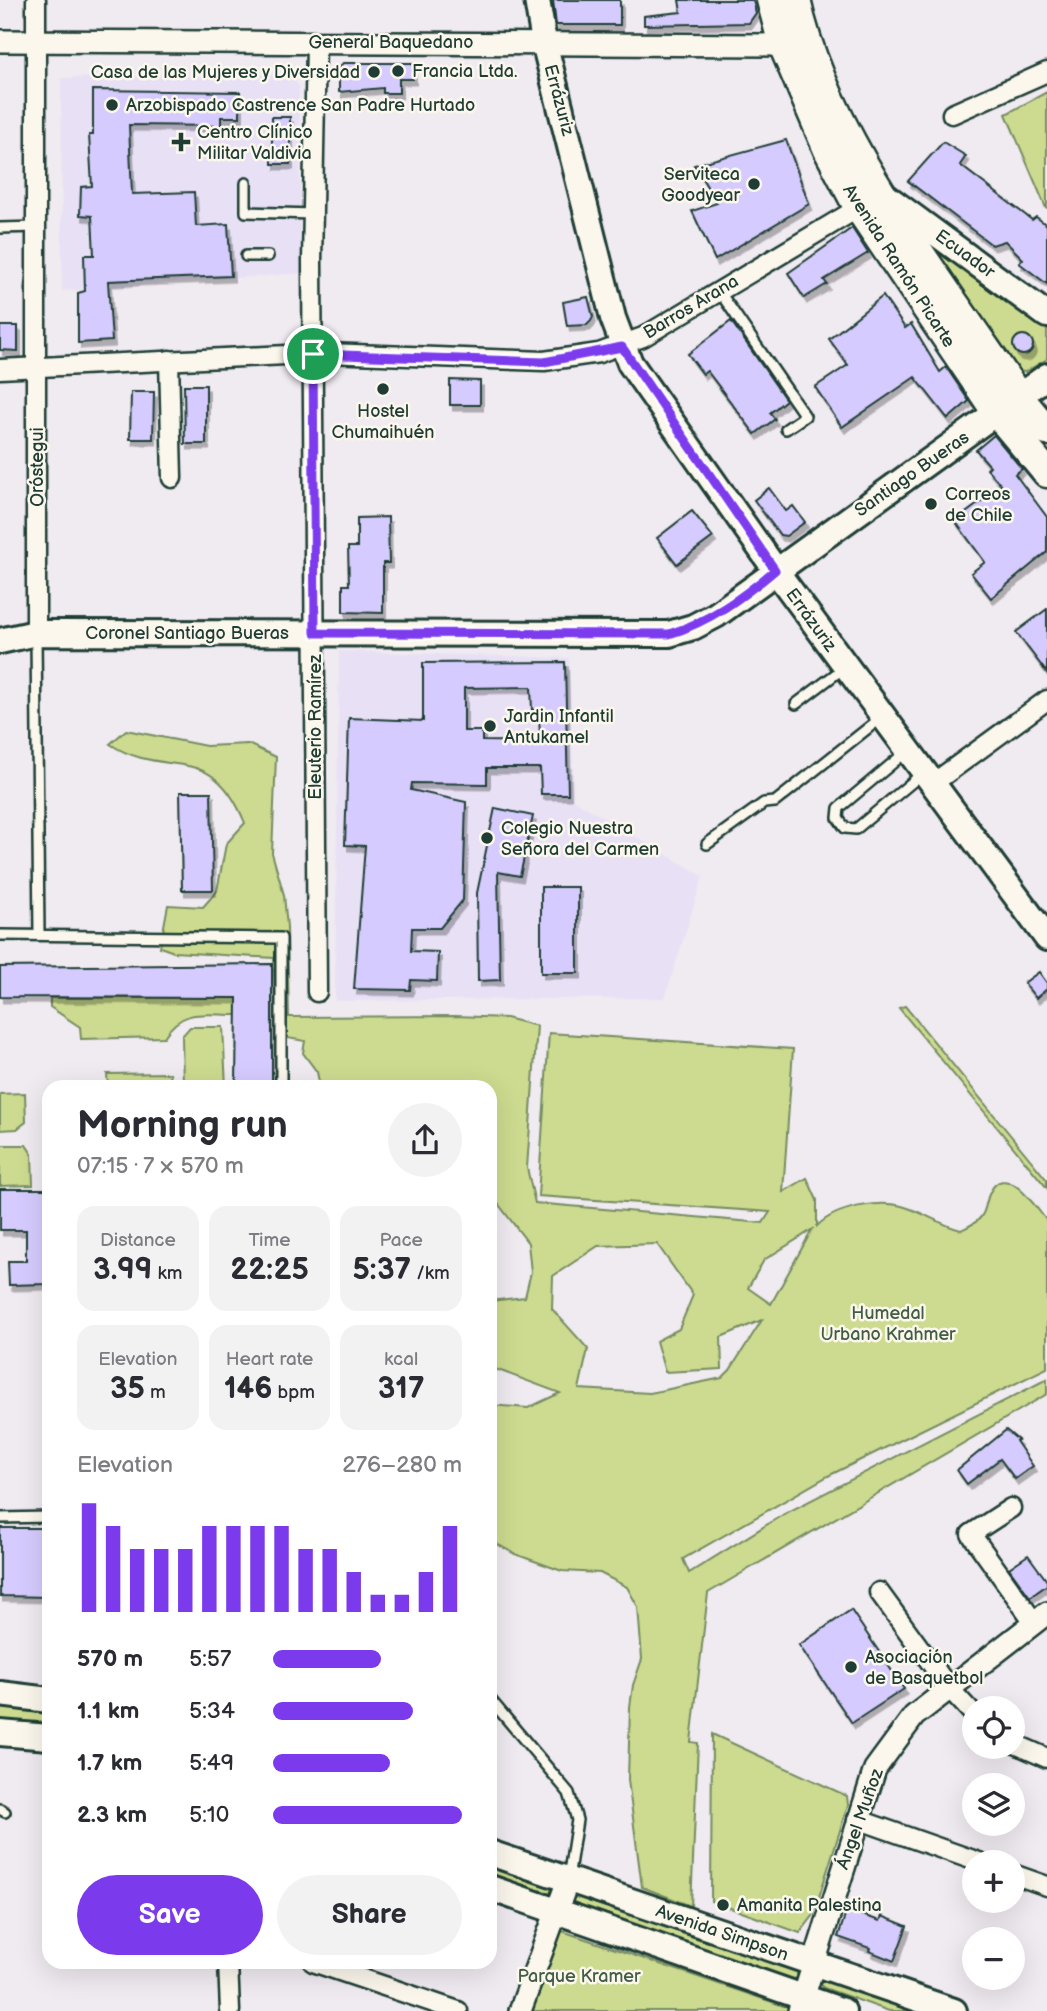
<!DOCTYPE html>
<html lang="en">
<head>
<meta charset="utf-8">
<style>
  :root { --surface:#fff; --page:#f2f2f3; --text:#2b2b33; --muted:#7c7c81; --accent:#7c3aed }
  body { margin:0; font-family:"Balsamiq Sans",sans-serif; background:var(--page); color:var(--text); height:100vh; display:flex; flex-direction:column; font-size:26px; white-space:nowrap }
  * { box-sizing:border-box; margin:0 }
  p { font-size:23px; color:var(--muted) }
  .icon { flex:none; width:38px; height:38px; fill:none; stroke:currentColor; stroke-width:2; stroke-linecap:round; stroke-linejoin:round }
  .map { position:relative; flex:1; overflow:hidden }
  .sheet { position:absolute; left:42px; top:1080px; width:455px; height:889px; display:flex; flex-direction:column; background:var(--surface); border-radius:21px; box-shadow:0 7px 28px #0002 }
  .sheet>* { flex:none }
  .buttons { position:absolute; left:962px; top:1696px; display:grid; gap:14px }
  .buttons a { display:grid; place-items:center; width:63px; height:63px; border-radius:50%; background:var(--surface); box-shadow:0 7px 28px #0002; font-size:35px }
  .pin { position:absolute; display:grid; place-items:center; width:60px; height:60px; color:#fff; margin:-30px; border:4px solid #fff; border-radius:50%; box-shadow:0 2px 7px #0007 }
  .round { display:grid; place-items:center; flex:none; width:74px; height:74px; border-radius:37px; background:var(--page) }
  .head { display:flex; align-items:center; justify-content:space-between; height:119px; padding:0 35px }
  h1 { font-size:38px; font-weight:800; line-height:52px }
  .stats { display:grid; grid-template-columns:repeat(3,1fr); gap:10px; height:119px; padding:7px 35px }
  .stats div { display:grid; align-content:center; border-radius:18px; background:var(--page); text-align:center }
  .stats b { font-size:30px; font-weight:800 }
  .stats small { font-size:19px; font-weight:400 }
  .stats p { font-size:19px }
  .chart { height:196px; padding:14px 35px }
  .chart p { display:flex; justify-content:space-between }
  .chart svg { width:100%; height:126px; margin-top:7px; stroke:var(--accent); stroke-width:6 }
  .action { display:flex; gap:14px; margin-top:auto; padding:14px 35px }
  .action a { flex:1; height:80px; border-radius:42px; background:var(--accent); color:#fff; font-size:28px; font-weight:800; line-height:80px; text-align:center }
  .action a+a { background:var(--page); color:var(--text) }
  ul { padding:0 35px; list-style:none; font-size:23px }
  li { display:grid; grid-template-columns:112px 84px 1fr; align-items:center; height:52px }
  li i { height:18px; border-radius:9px; background:var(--accent) }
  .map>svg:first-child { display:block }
  .built { fill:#e8e1f5 }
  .green { fill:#ccdb8f; stroke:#768c62; stroke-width:2; fill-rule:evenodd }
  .building { fill:#d6cbfe; stroke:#1f3d34; stroke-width:2; fill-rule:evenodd; filter:url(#shadow) }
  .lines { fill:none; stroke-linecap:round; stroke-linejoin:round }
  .service-casing { stroke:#1f3d34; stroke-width:14 }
  .minor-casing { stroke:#1f3d34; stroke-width:23 }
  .tertiary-casing { stroke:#1f3d34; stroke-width:26 }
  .secondary-casing { stroke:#1f3d34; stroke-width:30 }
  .trunk-casing { stroke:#1f3d34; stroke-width:33 }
  .service { stroke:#fbf7ec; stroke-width:9 }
  .minor { stroke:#fbf7ec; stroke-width:18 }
  .tertiary { stroke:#fbf7ec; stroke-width:21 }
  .secondary { stroke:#fbf7ec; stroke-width:24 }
  .trunk { stroke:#fbf7ec; stroke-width:28 }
  .route-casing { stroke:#fff; stroke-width:14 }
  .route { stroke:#7c3aed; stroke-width:9 }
  .poi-dot { fill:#1f3d34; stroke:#fbf7ec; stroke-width:2.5 }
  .labels { text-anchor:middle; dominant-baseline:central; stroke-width:5; stroke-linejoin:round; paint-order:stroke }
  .street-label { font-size:18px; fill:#1f3d34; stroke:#fbf7ec }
  .poi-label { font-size:18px; fill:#1f3d34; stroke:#fbf7ec; text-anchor:start }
  .park-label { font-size:18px; fill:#425d46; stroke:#fbf7ec }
</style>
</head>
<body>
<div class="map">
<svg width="1047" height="2011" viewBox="0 0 1047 2011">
  <defs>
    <filter id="shadow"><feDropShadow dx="3" dy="5.5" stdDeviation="0" flood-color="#0004"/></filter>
  </defs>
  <rect width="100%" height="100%" fill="#f0eaf1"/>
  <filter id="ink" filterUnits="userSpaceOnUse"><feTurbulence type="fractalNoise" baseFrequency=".0143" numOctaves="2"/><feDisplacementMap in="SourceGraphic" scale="14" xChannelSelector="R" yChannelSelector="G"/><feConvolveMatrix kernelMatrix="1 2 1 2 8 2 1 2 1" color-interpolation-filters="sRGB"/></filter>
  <g filter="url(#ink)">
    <g class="built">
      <polygon points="289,74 299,86 301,273 62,291 61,78"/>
      <polygon points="339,651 569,658 574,800 703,876 665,998 335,1001"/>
    </g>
    <g class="green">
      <polygon points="1047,92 1047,208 1046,208 1006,114"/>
      <polygon points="919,228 1047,325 1047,359 1025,372 1019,371"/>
      <path d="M 126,730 L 206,746 L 248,744 L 276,757 L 272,853 L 284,895 L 287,927 L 289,1017 L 456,1016 L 506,1018 L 537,1026 L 527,1168 L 535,1203 L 763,1223 L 770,1212 L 538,1196 L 549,1033 L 793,1049 L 783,1192 L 807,1178 L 817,1200 L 817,1226 C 836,1207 879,1199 905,1207 C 925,1213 941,1225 961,1230 C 967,1227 975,1224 980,1218 C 987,1210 985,1202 990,1192 C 1006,1160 1036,1208 1047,1221 L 1047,1368 L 828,1476 L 683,1559 L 689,1573 L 784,1514 L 1047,1379 L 1047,1394 L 708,1593 L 691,1742 L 698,1743 L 691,1906 L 642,1887 L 628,1780 L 630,1707 L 633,1685 L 642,1659 L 638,1607 L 627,1587 L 600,1573 L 562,1571 L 515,1554 L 490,1540 L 490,1405 L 528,1408 L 560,1393 L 490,1367 L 490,1301 L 525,1297 L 531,1272 L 528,1243 L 490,1193 L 490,1087 L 320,1087 L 317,1072 L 303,1053 L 305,1041 L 276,1036 L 274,958 L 174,952 L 160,947 L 168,905 L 203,907 L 217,891 L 226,844 L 245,823 C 211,738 166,781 110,744 ZM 812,1230 L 771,1304 L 748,1288 L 764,1260 ZM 657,1244 L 693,1295 L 679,1329 L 656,1341 L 665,1372 L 722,1369 L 721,1337 L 762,1320 L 730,1370 L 722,1378 L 650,1393 L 579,1389 L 588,1349 L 552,1309 L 553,1276 L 598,1246 Z"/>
      <path d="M 50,998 L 237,998 L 237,1015 C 205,1015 183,1007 164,1037 L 81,1039 L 80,1027 L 50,1007 Z"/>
      <polygon points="905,1006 1047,1180 1047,1188 899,1008"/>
      <polygon points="190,1027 223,1027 226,1087 183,1087 182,1036"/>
      <polygon points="170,1073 171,1087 108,1087 107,1074"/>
      <polygon points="25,1093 26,1122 17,1129 0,1130 0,1094"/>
      <polygon points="0,1145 26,1145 32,1154 33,1185 0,1186"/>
      <polygon points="0,1708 49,1712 49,1726 0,1722"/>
      <polygon points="712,1734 847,1796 848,1805 813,1916 800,1933 711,1901"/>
      <polygon points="490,1860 558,1885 553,1899 490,1877"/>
      <polygon points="573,1893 797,1968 797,1977 790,1982 572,1906"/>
      <polygon points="559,1930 784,2006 795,2007 793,2011 527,2011"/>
      <polygon points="822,1977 932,2011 889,2011 824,1988 819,1984"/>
    </g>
    <g class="building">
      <polygon points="553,0 620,0 620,25 556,25"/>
      <polygon points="679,0 753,0 756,13 749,23 644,25 644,16 681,12"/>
      <polygon points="343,63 413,63 413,79 399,79 399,93 383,93 383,88 339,92 339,68"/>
      <polygon points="93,90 240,92 240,117 221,117 221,126 129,125 132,194 194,192 196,226 228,224 231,276 108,281 112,341 78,343 78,293 85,291 84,255 94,255 92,216 80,215 81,187 92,186 89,135 93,135"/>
      <rect x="272" y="117" width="18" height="47"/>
      <polygon points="786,140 809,204 715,260 692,211 717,203 694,165"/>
      <polygon points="943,142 966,156 960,165 1032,220 1036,217 1047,225 1047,284 1019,263 1023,259 1005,241 992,245 908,181"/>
      <polygon points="852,228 868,253 824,280 827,284 804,298 788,273"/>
      <polygon points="883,296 905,328 911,324 940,372 946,367 969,401 948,419 915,377 842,427 815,387 848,365 829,339"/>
      <polygon points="588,297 593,317 591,321 587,325 567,326 563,302"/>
      <polygon points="731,321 786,400 770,413 775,419 755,434 707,371 703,374 688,354"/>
      <polygon points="0,326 18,326 18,351 0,350"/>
      <circle cx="1023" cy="345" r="10"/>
      <polygon points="450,380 480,381 480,405 450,405"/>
      <polygon points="184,385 206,385 206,444 185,444"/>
      <polygon points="131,392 154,392 153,439 130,439"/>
      <polygon points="994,435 1022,469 1015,474 1047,517 1047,552 991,598 971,573 985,562 955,521 1002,486 987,469 990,466 976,450"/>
      <polygon points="769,488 786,511 793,506 805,522 786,536 780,535 754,500"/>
      <polygon points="692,511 713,537 677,564 657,538"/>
      <polygon points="388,517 389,563 383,563 383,613 343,612 343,585 349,585 348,547 357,547 357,518"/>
      <polygon points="1047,609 1047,673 1016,632"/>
      <path d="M 565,662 L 568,794 L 541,794 L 540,768 L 487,768 L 487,784 L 412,783 L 411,790 L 466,802 L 463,900 L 440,928 L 412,928 L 411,951 L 438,952 L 437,981 L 411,980 L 410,990 L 354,989 L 365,846 L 345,845 L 349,718 L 423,721 L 423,663 ZM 531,687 L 532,710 L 539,710 L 540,742 L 482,741 L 482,731 L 464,731 L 464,688 Z"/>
      <polygon points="180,792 211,792 213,890 182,890"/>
      <polygon points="495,808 533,816 520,876 498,872 500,980 478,981 477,893"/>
      <rect x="541" y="887" width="37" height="86"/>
      <polygon points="272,964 272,1087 236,1087 237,998 0,997 0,967"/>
      <polygon points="1039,972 1047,983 1047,989 1036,998 1024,983"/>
      <polygon points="0,1189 49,1189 49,1284 9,1285 8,1261 26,1261 26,1230 0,1230"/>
      <polygon points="1006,1430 1018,1440 1016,1441 1033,1466 1015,1479 1000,1459 967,1484 957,1470"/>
      <polygon points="0,1528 49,1528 49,1597 0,1596"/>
      <polygon points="1028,1555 1047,1581 1047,1585 1030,1597 1009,1568"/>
      <polygon points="851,1610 904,1689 852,1723 799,1645"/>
      <polygon points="847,1910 880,1921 882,1916 907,1926 894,1961 869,1951 870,1948 838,1937"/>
    </g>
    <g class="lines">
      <defs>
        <g id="service">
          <polyline points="246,183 246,212 313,214"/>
          <polyline points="0,228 37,227"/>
          <polyline points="246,256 268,256"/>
          <polyline points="719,291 805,416 786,429"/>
          <polyline points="36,636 39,935"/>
          <polyline points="796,704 845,667"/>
          <polyline points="906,752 839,808 838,818 845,828 856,829 923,773"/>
          <polyline points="707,844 764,803 775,802 882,717"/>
          <polyline points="0,935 281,938 281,1087"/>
          <polyline points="0,1518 49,1517"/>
          <polyline points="490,1699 569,1793 577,1820 568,1879"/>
          <polyline points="0,1809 5,1812"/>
        </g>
        <g id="minor">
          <polyline points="36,0 36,633"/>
          <polyline points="316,42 312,262 317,992"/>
          <polyline points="952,114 1047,72"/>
          <polyline points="169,360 172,478"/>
          <polyline points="0,369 327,353 544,361 599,353 643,337 865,204"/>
          <polyline points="932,784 1047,700"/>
          <polyline points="1011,1508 971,1534 1034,1622"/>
          <polyline points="879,1592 949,1688 975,1716"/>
          <polyline points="1013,1743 1047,1758"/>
          <polyline points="857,1819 979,1862"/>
          <polyline points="1013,1874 1047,1886"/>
          <polyline points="228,1962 230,2011"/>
          <polyline points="313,1962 458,2011"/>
        </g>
        <g id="tertiary">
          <polyline points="0,41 783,45"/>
          <polyline points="520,2011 568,1880"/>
          <polyline points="799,2011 875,1769 914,1716 1047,1613"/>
        </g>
        <g id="secondary">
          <polyline points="537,0 544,42 613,318 630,363 784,582 1047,938"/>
          <polyline points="884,195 1047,315"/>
          <polyline points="0,641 36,633 669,634 693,627 716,615 1047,376"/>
          <polyline points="0,1694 49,1700"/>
          <polyline points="0,1733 49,1737"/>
          <polyline points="490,1853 954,2011"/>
          <polyline points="490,1888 843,2011"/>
        </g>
        <g id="trunk">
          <polyline points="771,0 783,45 828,150 858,207 997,413 1047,473"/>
          <path d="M 796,0 C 825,138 941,279 1018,396 L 1047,431"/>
        </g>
      </defs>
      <use href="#service" class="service-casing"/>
      <use href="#minor" class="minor-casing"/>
      <use href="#tertiary" class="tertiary-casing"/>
      <use href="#secondary" class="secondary-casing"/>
      <use href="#trunk" class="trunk-casing"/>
      <use href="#service" class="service"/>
      <use href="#minor" class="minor"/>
      <use href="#tertiary" class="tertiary"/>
      <use href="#secondary" class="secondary"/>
      <use href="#trunk" class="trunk"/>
    </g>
  </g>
  <g class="lines" filter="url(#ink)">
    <defs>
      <path id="route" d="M 622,347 L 775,570 C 743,597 709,622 669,634 L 315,633 L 313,354 L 544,362 Z"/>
    </defs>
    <use href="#route" class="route-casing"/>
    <use href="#route" class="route"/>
  </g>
  <g class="poi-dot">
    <circle cx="398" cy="71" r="7"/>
    <circle cx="374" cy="72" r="7"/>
    <circle cx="112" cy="105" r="7"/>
    <path d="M177.5 131.5h7v7h7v7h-7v7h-7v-7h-7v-7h7z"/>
    <circle cx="754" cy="184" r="7"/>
    <circle cx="383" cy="389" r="7"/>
    <circle cx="931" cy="504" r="7"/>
    <circle cx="490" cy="726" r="7"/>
    <circle cx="487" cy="838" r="7"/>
    <circle cx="851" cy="1667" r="7"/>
    <circle cx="723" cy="1905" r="7"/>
  </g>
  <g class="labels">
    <g class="street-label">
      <text x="391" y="42">General Baquedano</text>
      <text transform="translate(559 100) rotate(75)">Errázuriz</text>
      <text transform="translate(965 254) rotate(36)">Ecuador</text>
      <text transform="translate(899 266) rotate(57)">Avenida Ramón Picarte</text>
      <text transform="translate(691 307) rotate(-31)">Barros Arana</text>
      <text transform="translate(37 467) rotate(-90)">Oróstegui</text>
      <text transform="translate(912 474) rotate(-35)">Santiago Bueras</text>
      <text transform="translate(811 620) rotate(54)">Errázuriz</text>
      <text x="187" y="633">Coronel Santiago Bueras</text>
      <text transform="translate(315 727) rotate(-90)">Eleuterio Ramírez</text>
      <text transform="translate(860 1819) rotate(-70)">Ángel Muñoz</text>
      <text transform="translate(722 1933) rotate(19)">Avenida Simpson</text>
    </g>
    <g class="poi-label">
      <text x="412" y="71">Francia Ltda.</text>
      <text x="360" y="72" text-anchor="end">Casa de las Mujeres y Diversidad</text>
      <text x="126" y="105">Arzobispado Castrence San Padre Hurtado</text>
      <text x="197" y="132">Centro Clínico<tspan x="197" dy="21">Militar Valdivia</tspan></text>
      <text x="740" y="174" text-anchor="end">Serviteca<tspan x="740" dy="21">Goodyear</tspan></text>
      <text x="383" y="411" text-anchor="middle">Hostel<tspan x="383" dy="21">Chumaihuén</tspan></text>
      <text x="945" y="494">Correos<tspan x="945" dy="21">de Chile</tspan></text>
      <text x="504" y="716">Jardin Infantil<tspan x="504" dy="21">Antukamel</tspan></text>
      <text x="501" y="828">Colegio Nuestra<tspan x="501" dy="21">Señora del Carmen</tspan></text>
      <text x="865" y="1657">Asociación<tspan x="865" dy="21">de Basquetbol</tspan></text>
      <text x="737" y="1905">Amanita Palestina</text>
    </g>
    <g class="park-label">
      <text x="888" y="1313">Humedal<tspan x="888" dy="21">Urbano Krahmer</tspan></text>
      <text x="579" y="1976">Parque Kramer</text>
    </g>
  </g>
</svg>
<div class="buttons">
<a><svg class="icon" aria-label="locate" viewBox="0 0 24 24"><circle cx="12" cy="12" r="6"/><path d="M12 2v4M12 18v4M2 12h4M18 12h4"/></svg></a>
<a><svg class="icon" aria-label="layers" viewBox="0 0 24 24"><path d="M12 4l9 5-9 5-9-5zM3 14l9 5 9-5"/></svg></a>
<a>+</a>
<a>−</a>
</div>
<div class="pin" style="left:313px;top:354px;background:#1e9e55"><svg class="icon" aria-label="arrive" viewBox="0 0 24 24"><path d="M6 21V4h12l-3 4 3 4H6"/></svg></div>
<section class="sheet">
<div class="head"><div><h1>Morning run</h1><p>07:15 · 7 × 570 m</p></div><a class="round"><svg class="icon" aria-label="share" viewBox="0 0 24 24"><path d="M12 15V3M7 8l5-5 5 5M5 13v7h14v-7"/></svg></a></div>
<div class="stats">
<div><p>Distance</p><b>3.99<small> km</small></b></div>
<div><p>Time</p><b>22:25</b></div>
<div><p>Pace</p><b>5:37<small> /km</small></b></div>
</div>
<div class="stats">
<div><p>Elevation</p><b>35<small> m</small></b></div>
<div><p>Heart rate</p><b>146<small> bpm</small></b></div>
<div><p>kcal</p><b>317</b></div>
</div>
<div class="chart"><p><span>Elevation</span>276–280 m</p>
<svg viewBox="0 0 160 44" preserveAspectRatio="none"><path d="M5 44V6M15 44V14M25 44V22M35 44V22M45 44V22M55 44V14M65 44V14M75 44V14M85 44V14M95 44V22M105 44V22M115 44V30M125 44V38M135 44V38M145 44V30M155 44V14"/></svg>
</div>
<ul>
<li><b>570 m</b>5:57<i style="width:57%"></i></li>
<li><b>1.1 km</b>5:34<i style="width:74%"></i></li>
<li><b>1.7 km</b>5:49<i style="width:62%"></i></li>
<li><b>2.3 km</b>5:10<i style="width:100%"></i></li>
</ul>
<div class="action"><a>Save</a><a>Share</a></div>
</section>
</div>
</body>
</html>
